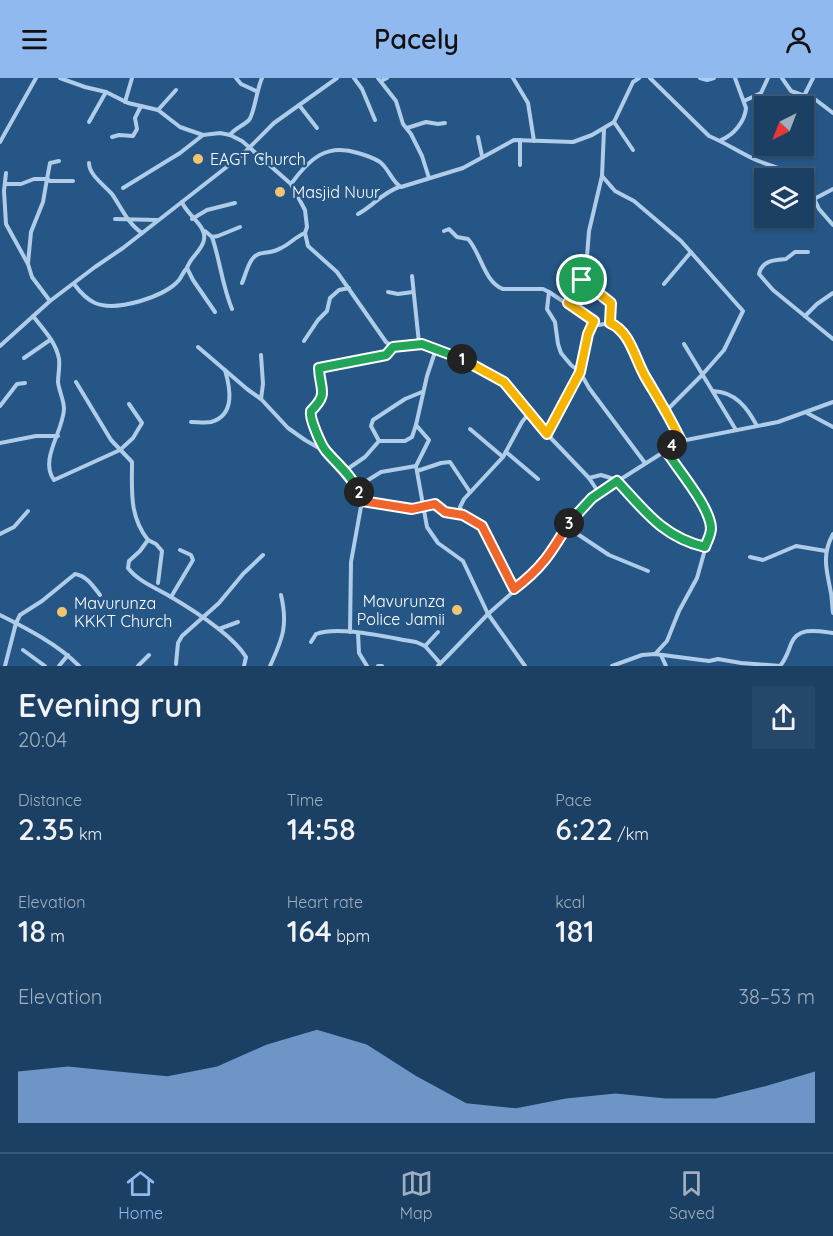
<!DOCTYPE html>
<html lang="en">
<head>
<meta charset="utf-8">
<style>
  :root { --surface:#1c4064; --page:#25476a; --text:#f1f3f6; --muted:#a0afbf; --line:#3a5978; --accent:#90b9f0 }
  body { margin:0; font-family:Quicksand,sans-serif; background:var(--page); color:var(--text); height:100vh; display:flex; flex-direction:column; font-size:22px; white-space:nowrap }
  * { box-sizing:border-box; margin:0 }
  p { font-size:20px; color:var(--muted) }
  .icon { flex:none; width:33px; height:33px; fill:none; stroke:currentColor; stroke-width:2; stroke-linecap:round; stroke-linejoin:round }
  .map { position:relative; height:588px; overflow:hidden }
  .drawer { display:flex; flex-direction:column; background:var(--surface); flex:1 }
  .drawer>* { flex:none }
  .needle { width:39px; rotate:222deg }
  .buttons { position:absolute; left:754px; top:18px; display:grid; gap:12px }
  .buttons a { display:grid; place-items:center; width:60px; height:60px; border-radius:0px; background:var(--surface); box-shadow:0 2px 4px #0004,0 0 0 2px var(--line); font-size:30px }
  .pin { position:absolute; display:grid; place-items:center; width:51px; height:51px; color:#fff; margin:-26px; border:3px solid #fff; border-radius:50%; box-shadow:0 2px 6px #0007 }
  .km { position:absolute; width:30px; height:30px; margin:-15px; border-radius:50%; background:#222; color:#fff; font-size:16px; line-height:30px; text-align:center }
  .round { display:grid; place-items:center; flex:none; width:63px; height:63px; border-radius:0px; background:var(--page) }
  .summary { display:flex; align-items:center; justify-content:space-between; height:102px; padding:0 18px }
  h1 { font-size:33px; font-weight:600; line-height:45px }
  .stats { display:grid; grid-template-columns:repeat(3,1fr); gap:9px; height:102px; padding:6px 18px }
  .stats div { display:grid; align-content:center }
  .stats b { font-size:30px; font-weight:600 }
  .stats small { font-size:16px; font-weight:400 }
  .stats p { font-size:16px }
  .chart { height:168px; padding:12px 18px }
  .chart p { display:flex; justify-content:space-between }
  .chart svg { width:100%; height:108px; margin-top:6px; fill:var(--accent); opacity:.7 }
  header { display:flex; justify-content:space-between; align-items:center; height:78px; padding:0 18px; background:var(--accent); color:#111; font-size:27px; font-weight:600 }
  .dock { display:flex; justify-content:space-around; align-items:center; height:84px; border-top:2px solid var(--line); background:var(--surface); font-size:16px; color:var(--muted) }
  .dock a { display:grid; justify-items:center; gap:3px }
  .dock .current { color:var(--accent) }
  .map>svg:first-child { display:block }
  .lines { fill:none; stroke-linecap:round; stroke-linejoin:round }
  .minor { stroke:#afcde9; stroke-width:4 }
  .split-1-casing { stroke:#fff; stroke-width:12 }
  .split-2-casing { stroke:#fff; stroke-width:12 }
  .split-3-casing { stroke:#fff; stroke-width:12 }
  .split-4-casing { stroke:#fff; stroke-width:12 }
  .split-5-casing { stroke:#fff; stroke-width:12 }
  .split-1 { stroke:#f5b400; stroke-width:8 }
  .split-2 { stroke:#22a559; stroke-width:8 }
  .split-3 { stroke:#f0652b; stroke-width:8 }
  .split-4 { stroke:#22a559; stroke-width:8 }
  .split-5 { stroke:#f5b400; stroke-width:8 }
  .poi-dot { fill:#f3c573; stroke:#255686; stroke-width:2 }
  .labels { text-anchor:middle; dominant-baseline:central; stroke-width:5; stroke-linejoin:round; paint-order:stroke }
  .poi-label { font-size:16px; fill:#fff; stroke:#255686; text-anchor:start }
</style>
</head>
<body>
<header><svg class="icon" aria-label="menu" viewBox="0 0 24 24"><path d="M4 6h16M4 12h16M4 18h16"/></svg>Pacely<svg class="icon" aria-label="person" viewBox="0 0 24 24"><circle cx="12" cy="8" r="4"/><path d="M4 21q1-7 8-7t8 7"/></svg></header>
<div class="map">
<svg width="833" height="588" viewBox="0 0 833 588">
  <rect width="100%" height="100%" fill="#255686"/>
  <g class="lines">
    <g class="minor">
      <polyline points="60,0 85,9 106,14 128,25 158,32 180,49 203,57"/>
      <polyline points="236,0 241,6 256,13"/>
      <polyline points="354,0 362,11 375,42"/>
      <polyline points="378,0 396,23 403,46 411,56 422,78 429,100"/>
      <polyline points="513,0 528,25 534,63"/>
      <path d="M 650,0 L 709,58 C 726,65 740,75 756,82 C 772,89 787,91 801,100"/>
      <polyline points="700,0 707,2 714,0"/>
      <polyline points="782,0 791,13 816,22 833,35"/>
      <polyline points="381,3 387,0"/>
      <polyline points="804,18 813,0"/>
      <polyline points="744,23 761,15 768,0"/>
      <polyline points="125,24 132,0"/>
      <polyline points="299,27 317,50"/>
      <polyline points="158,32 176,12"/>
      <polyline points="89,44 106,14"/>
      <polyline points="614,44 633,72"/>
      <polyline points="407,50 426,44 438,46 445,45"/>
      <path d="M 230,57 C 235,50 243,48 249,42 C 254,37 257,10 262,0"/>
      <polyline points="112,59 119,57 133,58 137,51 135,40 141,28"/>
      <polyline points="478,59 482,78"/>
      <path d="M 721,62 C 734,57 745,43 746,30 L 735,0"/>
      <polyline points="0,64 36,0"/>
      <path d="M 89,85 C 89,97 105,108 112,116 C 121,129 128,146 142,155"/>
      <polyline points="520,87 520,62"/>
      <polyline points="6,95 4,113 6,146 28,186 32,199 50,223"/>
      <polyline points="602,98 615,113 634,123 681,163 743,233 724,272 702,297 667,332"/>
      <polyline points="804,104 810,112 819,131 833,147"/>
      <polyline points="5,106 21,106 34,101 47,101 50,85 59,83"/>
      <path d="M 291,106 C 309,81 326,65 358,75 C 365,77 374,80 380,84 C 389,91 392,104 401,109 L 463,90 L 514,62 L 573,64 L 592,57 L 614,44 L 633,4 L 639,0"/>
      <polyline points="123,110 180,75 203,57 220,55 230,57 242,63 291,106 305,132 307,149 305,155 308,168 337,194 386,264 393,269 421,266 465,283 499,300 510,309 547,356 589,400 599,415"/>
      <polyline points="814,121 833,111"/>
      <path d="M 182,124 C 187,138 210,149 203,165 C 199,175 190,180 187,190 L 193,202 L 215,234"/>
      <path d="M 358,136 C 373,128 382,115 399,109"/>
      <polyline points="115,141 157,142"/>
      <polyline points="192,141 207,132 235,125"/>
      <polyline points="205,153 212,159 218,158 240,149"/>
      <path d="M 444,153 L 449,151 L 457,159 L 468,161 C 481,175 484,204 503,211 L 543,211 L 549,214 L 599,247 L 610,245 L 614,247 L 627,261 L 646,300 L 667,332 L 681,363"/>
      <path d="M 212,159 C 220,182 222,207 232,231"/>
      <path d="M 808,174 L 795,174 L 786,181 C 775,182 762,182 759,196 L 773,212 L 833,261"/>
      <polyline points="28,185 31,154 43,124 47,101 50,103 73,103"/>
      <polyline points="412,198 419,265"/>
      <polyline points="582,202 611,225 610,245"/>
      <path d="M 242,205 C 247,194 249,176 263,175 C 269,174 275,174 281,170 C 290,166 295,159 305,155"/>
      <path d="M 74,206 C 80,214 86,221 95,225 C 116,234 165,219 179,202 C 182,198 183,194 187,190"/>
      <polyline points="664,206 691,174"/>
      <polyline points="388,214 398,216 413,214"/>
      <polyline points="549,214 547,231 555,244 558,266 561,275 571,287 580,294 589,310 645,385"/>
      <polyline points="569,225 582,202 586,191 589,153 602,98 604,52"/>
      <path d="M 33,238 C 43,251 56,264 59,281 C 60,289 58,297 58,304 C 59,313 64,322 64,331 C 63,354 39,382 54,402 L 120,372 L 133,360 L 142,345 L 129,326"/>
      <polyline points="805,238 817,226 833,215"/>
      <polyline points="304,263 318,242 327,233 330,220 339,212 349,210"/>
      <polyline points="684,266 736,352"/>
      <polyline points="0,268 50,223 95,189 123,170 242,77 274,45 337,0"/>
      <polyline points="198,269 247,311 261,321 288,350 305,362 331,377 346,392 358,411 362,423 351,484 350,554"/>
      <polyline points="261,277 263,306 261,321"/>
      <polyline points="24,280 50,262"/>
      <path d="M 76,304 L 111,362 L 132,384 C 132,413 129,438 148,462 L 140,473 L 129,483 L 128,490 C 137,502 153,509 166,516 C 190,530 232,556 246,579 L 244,588"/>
      <path d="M 713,313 C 735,314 747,329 757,348"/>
      <polyline points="0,328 17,306 25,305"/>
      <polyline points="807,335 833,349"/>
      <path d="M 191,344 C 197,344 206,345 211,344 C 236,337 230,309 225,292"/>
      <polyline points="416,347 429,362 416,388 427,449 438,465 463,483 488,536 525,588"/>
      <polyline points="470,351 503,379"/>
      <polyline points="547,356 580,294 588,256 594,243"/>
      <polyline points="379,363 371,348 373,342 405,321 422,314"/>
      <polyline points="0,365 36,358 58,358"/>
      <path d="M 326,372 L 309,337 C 312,331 315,330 319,325 C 326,316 320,300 319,290 L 386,277 L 389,276 L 393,269"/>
      <polyline points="506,374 538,401"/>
      <polyline points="346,392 365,379 379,363 405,363 412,359 416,347 427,298 436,271"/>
      <polyline points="417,393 441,385 450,384 470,414"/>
      <polyline points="589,400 601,397 614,401 668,455 681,462 705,469"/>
      <polyline points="357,409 381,394 416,388"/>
      <polyline points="362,423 412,431 420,431 435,426 445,433 469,440 482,448 514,511"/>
      <polyline points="463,437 460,429 464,421 503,379 522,344 530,334"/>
      <polyline points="567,449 609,477 648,493"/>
      <polyline points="0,456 14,449 28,433"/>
      <path d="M 833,456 C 821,478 827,493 831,515 C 832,521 832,528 833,535"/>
      <polyline points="148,462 156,466 162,473 158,505"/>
      <polyline points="750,479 763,482 796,468 826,473"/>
      <polyline points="171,519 193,482 191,477 180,472"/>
      <path d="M 0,537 C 26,550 59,567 79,588"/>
      <polyline points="219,551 238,544"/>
      <polyline points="358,555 359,575 367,588"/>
      <path d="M 311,564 L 316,556 C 339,547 390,560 416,564 L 425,568 L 440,585"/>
      <polyline points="425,568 438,554"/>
      <polyline points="23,572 45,588"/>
      <polyline points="655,576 667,563 679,533 697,500 711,450 703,429 693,411 665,371"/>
      <polyline points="661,577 666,588"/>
      <polyline points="176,586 178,565 182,558 219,525 243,496 263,477"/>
      <path d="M 5,588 L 16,545 L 20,537 L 42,523 L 75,496 C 87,498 93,508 100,517"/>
      <polyline points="59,588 68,577"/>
      <polyline points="138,588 149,577"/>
      <path d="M 270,588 C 283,560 288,547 281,517"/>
      <polyline points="378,588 382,588"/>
      <polyline points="438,588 488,536 539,491 550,478 572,440 599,415 681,363 778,344 833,324"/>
      <polyline points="612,588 642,577 655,576 709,583 718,581 741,585 781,588"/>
      <path d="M 780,588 C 786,581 788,574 791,566 C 798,548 818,553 833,555"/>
    </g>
  </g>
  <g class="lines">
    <defs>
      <polyline id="split-1" points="462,281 504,304 547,356 580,294 588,256 594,243 568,225 582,202"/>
      <path id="split-2" d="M 359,414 C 351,397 338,387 326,373 C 321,367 309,340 311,333 C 329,315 320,313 319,290 L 386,277 L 393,269 L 422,266 L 462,281"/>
      <path id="split-3" d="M 359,414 L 362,423 L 412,431 L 435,426 L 445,434 L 463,437 L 482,448 L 514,511 C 542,490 551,475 569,445"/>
      <path id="split-4" d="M 569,445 L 592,420 L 617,403 C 645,433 663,459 705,469 C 707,463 711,457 711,450 C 710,428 677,391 665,371 L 672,367"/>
      <path id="split-5" d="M 582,202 L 611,225 L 610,245 C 631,254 635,282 646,300 C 659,322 670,339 681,363 L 672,367"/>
    </defs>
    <use href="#split-1" class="split-1-casing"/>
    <use href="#split-2" class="split-2-casing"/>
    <use href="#split-3" class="split-3-casing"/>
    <use href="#split-4" class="split-4-casing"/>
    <use href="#split-5" class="split-5-casing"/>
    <use href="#split-1" class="split-1"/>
    <use href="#split-2" class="split-2"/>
    <use href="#split-3" class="split-3"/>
    <use href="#split-4" class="split-4"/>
    <use href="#split-5" class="split-5"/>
  </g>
  <g class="poi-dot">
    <circle cx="198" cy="81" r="6"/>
    <circle cx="280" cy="114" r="6"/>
    <circle cx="457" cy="532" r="6"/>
    <circle cx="62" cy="534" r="6"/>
  </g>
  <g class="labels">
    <g class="poi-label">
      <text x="210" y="81">EAGT Church</text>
      <text x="292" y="114">Masjid Nuur</text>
      <text x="445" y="523" text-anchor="end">Mavurunza<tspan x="445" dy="18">Police Jamii</tspan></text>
      <text x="74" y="525">Mavurunza<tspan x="74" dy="18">KKKT Church</tspan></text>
    </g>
  </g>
</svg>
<div class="buttons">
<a><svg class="needle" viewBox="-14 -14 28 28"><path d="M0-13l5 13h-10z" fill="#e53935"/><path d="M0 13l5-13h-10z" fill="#a0afbf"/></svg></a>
<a><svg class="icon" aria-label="layers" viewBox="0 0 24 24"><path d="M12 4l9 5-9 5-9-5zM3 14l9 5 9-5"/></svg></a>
</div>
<div class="pin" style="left:582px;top:202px;background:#1e9e55"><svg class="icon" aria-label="arrive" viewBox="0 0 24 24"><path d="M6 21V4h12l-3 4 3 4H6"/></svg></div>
<b class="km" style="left:462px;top:281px">1</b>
<b class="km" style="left:359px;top:414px">2</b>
<b class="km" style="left:569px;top:445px">3</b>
<b class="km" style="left:672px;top:367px">4</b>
</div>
<section class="drawer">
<div class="summary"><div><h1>Evening run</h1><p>20:04</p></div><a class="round"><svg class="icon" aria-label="share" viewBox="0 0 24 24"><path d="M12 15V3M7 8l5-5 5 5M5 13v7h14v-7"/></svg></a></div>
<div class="stats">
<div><p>Distance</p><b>2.35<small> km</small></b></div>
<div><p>Time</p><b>14:58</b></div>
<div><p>Pace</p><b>6:22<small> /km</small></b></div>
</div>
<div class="stats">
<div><p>Elevation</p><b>18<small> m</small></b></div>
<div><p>Heart rate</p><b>164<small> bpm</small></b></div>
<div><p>kcal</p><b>181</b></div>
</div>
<div class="chart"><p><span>Elevation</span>38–53 m</p>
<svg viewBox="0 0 160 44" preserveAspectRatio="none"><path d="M0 44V23L10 21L20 23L30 25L40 21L50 12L60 6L70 12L80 25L90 36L100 38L110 34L120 32L130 34L140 34L150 29L160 23V44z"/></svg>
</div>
</section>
<nav class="dock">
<a class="current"><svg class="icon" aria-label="home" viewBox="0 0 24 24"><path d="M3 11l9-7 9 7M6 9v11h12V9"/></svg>Home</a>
<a><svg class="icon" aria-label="map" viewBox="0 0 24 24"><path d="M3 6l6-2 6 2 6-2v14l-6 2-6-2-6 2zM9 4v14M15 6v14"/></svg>Map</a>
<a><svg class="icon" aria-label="saved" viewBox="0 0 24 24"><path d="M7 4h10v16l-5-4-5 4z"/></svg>Saved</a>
</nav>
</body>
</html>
